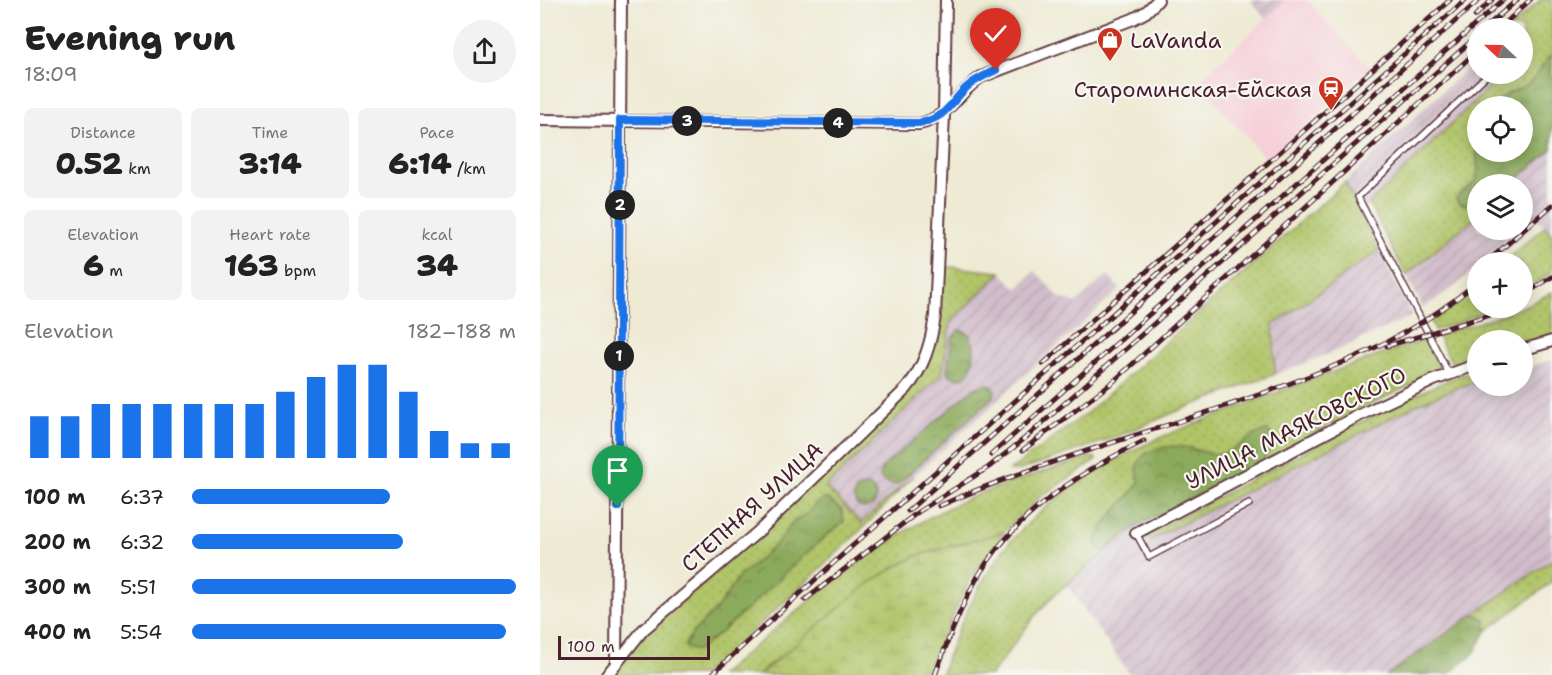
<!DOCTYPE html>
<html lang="en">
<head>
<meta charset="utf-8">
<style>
  :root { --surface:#fff; --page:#f2f2f2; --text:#222; --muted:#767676; --accent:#1a73e8 }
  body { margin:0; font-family:"Shantell Sans",sans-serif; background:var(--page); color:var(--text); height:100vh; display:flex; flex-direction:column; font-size:22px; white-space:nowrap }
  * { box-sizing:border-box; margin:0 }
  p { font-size:20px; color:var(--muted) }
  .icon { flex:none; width:33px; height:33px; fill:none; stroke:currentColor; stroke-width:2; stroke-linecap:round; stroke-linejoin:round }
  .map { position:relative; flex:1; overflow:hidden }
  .sheet { display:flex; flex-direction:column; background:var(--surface); width:540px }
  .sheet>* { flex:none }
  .needle { width:39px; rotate:292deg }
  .fabs { position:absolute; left:927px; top:18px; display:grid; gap:12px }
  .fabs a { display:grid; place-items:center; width:66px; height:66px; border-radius:50%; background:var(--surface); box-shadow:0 3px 15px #0003; font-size:30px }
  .scale { position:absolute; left:18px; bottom:15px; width:152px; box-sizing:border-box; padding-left:6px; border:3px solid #4a1f2b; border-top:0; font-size:16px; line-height:21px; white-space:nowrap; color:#4a1f2b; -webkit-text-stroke:4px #f6f6f2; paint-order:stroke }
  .pin { position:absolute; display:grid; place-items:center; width:51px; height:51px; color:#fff; margin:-62px -26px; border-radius:50% 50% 50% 0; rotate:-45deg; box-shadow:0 0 6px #0007 }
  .pin .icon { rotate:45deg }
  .km { position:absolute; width:30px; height:30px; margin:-15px; border-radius:50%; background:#222; color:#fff; font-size:16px; line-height:30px; text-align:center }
  .round { display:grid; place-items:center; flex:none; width:63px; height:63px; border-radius:32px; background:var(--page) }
  .summary { display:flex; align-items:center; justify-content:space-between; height:102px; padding:0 24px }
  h1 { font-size:33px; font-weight:800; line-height:45px }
  .stats { display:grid; grid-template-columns:repeat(3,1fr); gap:9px; height:102px; padding:6px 24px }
  .stats div { display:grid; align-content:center; border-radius:9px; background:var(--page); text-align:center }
  .stats b { font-size:30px; font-weight:800 }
  .stats small { font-size:16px; font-weight:400 }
  .stats p { font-size:16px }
  .chart { height:168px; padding:12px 24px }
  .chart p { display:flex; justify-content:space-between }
  .chart svg { width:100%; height:108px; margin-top:6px; stroke:var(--accent); stroke-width:6 }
  ul { padding:0 24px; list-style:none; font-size:20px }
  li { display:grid; grid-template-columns:96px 72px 1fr; align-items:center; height:45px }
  li i { height:15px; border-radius:8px; background:var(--accent) }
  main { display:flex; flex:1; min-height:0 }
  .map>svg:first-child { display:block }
  .built { fill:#f6cfd8 }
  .industrial { fill:url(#industrial-furrows) }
  .grass { fill:url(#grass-dots); stroke:#7d724a; stroke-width:1.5; fill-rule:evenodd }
  .forest { fill:url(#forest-crowns); stroke:#6b6444; stroke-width:1.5 }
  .wetland { fill:url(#wetland-marsh); stroke:#7d724a; stroke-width:1.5 }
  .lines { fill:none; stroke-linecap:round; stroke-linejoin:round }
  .service-casing { stroke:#633d44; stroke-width:8 }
  .minor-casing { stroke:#633d44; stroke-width:14 }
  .service { stroke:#fff; stroke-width:5 }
  .minor { stroke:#fff; stroke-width:10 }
  .rail-casing { stroke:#4a1f2b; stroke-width:5 }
  .rail { stroke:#f6f6f2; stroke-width:3; stroke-dasharray:9; stroke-linecap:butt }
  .route-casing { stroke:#fff; stroke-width:12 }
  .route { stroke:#1a73e8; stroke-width:8 }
  .labels { text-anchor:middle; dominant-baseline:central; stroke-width:4.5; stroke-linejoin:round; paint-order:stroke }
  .poi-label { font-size:22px; fill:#4a1f2b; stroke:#f6f6f2; text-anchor:start }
  .street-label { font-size:22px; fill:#4a1f2b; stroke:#f6f6f2 }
</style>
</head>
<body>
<main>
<section class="sheet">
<div class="summary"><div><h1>Evening run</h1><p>18:09</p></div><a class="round"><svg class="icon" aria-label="share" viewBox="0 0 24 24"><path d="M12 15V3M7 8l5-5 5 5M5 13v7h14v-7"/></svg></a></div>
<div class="stats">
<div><p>Distance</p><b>0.52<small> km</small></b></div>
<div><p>Time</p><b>3:14</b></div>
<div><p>Pace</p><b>6:14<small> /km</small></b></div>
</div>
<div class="stats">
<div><p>Elevation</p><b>6<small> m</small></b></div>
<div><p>Heart rate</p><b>163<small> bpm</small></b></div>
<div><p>kcal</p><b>34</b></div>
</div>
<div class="chart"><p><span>Elevation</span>182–188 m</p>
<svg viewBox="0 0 160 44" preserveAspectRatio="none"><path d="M5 44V27M15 44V27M25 44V22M35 44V22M45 44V22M55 44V22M65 44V22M75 44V22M85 44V17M95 44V11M105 44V6M115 44V6M125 44V17M135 44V33M145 44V38M155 44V38"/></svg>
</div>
<ul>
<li><b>100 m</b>6:37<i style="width:61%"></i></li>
<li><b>200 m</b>6:32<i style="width:65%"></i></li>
<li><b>300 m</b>5:51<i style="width:100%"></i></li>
<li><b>400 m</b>5:54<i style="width:97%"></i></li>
</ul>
</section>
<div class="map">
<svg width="1012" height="675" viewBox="0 0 1012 675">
  <defs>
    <pattern id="industrial-furrows" width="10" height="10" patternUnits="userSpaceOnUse" patternTransform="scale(1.5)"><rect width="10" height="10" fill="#d1bdca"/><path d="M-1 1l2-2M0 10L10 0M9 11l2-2" fill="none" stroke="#b5a2ae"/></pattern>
    <pattern id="grass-dots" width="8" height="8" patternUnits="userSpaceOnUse" patternTransform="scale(1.5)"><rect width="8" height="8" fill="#b0c468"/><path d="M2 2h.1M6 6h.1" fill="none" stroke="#99a85a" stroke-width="1.8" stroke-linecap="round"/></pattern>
    <pattern id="forest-crowns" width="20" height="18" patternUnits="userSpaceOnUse" patternTransform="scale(1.5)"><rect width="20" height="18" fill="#8caa5c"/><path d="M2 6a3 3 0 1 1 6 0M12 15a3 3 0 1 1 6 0" fill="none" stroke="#748a4c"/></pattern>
    <pattern id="wetland-marsh" width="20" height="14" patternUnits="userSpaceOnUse" patternTransform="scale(1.5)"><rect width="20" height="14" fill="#b0c468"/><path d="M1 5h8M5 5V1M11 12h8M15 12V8" fill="none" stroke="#99a85a"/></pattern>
  </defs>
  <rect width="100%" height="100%" fill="#f6f6f2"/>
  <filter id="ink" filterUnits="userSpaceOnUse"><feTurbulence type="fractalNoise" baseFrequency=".0167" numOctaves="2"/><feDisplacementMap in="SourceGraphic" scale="12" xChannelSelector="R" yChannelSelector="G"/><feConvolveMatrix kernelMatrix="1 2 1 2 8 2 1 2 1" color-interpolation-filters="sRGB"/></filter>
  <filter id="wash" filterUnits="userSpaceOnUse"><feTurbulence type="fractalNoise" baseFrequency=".008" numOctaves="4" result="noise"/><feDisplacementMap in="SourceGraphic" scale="24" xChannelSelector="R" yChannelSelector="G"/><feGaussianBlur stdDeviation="1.35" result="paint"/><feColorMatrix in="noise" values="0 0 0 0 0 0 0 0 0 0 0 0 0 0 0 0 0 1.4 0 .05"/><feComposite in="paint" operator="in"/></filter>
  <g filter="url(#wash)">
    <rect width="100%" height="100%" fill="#eeead3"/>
    <polygon class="built" points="746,0 767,0 829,67 727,160 658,82"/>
    <g class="industrial">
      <polygon points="710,0 746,0 726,19"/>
      <polygon points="937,59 938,74 963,74 820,213 805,183"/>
      <polygon points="1012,149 1012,235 983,201 982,184 971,184"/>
      <polygon points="937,216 938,230 972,230 975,233 941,262 938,262 937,266 916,285 883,308 866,275"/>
      <polygon points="839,251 872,316 791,353 735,374 733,325"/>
      <polygon points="495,271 520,298 537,303 567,275 580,289 321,524 286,487 402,374 411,321 461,272 477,289"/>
      <polygon points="1012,360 1012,560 847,675 590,675 526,584 594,528 602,524 610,540 880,403 919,387 937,382 938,386 982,386 983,369"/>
    </g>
    <g class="grass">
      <path d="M 1000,0 L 1012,0 L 1012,149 L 971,184 L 938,184 L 937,216 L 866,275 L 829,204 L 963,74 L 982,74 L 982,28 L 970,28 ZM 938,106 L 982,106 L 982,152 L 938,152 Z"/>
      <polygon points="805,182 839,251 733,325 735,374 640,410 573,438 477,471 469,471 547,413"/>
      <polygon points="982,201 995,215 983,226 982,226"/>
      <polygon points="1005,226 1012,235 1012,272 983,293 982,262 964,262"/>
      <path d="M 401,266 L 461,272 L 411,321 L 402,374 L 286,487 L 321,523 L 373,476 C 308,547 235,610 163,675 L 73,675 L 99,640 L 381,374 Z"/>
      <polygon points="937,286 938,308 952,308 915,324 895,330 890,320 925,297"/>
      <path d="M 1012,292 L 1012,336 L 983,346 L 982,340 L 938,340 L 937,360 L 914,367 L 897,335 C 936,323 977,313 1012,292 Z"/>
      <path d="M 885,340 L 901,371 L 812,413 L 722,462 L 594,528 L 514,595 L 495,616 L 451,675 L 401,675 C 414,634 442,574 470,542 C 509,498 563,464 615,440 C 648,425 683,414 717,400 C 773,379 828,358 885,340 Z"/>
      <polygon points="937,370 937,382 919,387 880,403 610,540 607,534 857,403 910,379"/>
      <path d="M 550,457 L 556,458 L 555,461 L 500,497 L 464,532 L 379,555 L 229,665 L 219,675 L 180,675 C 249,619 317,555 396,514 C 444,488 498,474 550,457 Z"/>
      <polygon points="1012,560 1012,582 946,631 945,620 934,614"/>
    </g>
    <g class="forest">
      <path d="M 1012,55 L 1012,149 L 971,184 L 938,184 L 937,202 C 929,204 922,208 916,199 C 920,190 931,189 936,179 C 940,171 935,160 937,150 L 982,152 L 982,106 L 955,106 C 968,88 977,93 990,82 C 999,74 1001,64 1012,55 Z"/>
      <path d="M 419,330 C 442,332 434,373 424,377 C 419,379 414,377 410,375 L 407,370 L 412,338 Z"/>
      <polygon points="447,384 452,386 455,392 453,397 357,485 347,483 340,478 341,470 344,466 433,389"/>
      <path d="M 727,431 L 733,435 L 734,442 L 722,462 L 594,528 L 567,550 L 560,550 L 556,544 C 561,519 586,503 599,482 C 598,477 596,469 598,464 C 604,447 629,445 644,447 C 656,448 669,456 681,454 C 699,450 708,434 727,431 Z"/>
      <circle cx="325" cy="497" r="11"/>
      <path d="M 282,499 L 288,499 L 302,510 L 304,522 C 251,561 210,613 157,651 L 146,648 L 145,645 L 153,632 L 178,607 L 200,575 L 210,568 L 241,539 L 252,523 L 267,514 L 275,504 Z"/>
      <polygon points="934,614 946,620 946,631 935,652 927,660 908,674 847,675"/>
    </g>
    <polygon class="wetland" points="464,532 429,581 402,640 389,675 219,675 329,583 355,567 379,555"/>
  </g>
  <g filter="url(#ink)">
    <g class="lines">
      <defs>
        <g id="service">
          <polyline points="909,374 818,197 948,74"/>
          <polyline points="596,533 609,557 709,504"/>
        </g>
        <g id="minor">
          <path d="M 0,120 L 379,124 C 410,117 417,93 441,77 L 593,19 L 606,12 L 618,0"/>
          <polyline points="982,350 1012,341"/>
          <polyline points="596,533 820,415 894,380 938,364"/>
          <polyline points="76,662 81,0"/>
          <path d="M 67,675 L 103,630 L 220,530 L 366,389 C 384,368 391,343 395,316 L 404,114 L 406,0"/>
        </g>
      </defs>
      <use href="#service" class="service-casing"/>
      <use href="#minor" class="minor-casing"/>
      <use href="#service" class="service"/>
      <use href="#minor" class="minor"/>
      <defs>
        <g id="rail">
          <polyline points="935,16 952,0"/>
          <polyline points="945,28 977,0"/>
          <polyline points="960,28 990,0"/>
          <polyline points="947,262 1012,205"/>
          <polyline points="982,296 1012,277"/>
          <polyline points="847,346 973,308"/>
          <polyline points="503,364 910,0"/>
          <polyline points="483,450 574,381 938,50"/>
          <polyline points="451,455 963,0"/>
          <path d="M 399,506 C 503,460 614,432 721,394 C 797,367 877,335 938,281"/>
          <polyline points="368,511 939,0"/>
          <polyline points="265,600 378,512 449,467 489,435 938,35"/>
          <polyline points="171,675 300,557 925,0"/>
          <path d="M 395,675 C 407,642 420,608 437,578 C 474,515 539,472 604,441"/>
        </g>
      </defs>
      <use href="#rail" class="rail-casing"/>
      <use href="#rail" class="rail"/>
    </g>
  </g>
  <g class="lines" filter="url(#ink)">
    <defs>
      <path id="route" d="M 78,507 L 80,120 L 379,123 C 407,118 409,104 427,87 C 436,79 446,75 456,70"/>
    </defs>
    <use href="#route" class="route-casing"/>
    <use href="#route" class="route"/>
  </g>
  <defs>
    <symbol id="shop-pin" viewBox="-11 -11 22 30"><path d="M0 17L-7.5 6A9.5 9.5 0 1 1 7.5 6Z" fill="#c8321e" stroke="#f6f6f2"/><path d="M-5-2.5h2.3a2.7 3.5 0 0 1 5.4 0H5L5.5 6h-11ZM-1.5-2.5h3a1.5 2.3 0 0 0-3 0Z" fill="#fff"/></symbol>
    <symbol id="station-pin" viewBox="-11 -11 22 30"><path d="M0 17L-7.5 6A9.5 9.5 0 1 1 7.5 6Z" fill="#c8321e" stroke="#f6f6f2"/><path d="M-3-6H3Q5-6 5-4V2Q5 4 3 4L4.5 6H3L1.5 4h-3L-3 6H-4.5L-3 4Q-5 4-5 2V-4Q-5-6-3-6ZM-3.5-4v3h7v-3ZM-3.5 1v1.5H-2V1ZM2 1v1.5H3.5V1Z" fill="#fff"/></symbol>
  </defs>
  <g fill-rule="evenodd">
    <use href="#shop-pin" x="555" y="25" width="30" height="40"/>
    <use href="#station-pin" x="776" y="74" width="30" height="40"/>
  </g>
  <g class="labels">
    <g class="poi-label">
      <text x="590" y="40">LaVanda</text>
      <text x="772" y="89" text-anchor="end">Староминская-Ейская</text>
    </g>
    <g class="street-label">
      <text transform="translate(756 428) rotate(-27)">УЛИЦА МАЯКОВСКОГО</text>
      <text transform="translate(212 507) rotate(-42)">СТЕПНАЯ УЛИЦА</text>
    </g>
  </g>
</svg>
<div class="fabs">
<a><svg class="needle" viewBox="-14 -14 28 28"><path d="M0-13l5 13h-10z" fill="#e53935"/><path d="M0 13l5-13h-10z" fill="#767676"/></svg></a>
<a><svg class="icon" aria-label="locate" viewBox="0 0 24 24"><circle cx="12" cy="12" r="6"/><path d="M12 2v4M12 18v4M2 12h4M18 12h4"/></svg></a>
<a><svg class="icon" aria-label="layers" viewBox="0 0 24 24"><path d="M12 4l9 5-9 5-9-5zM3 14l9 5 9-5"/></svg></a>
<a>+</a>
<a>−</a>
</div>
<div class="scale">100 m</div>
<div class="pin" style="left:78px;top:507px;background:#1e9e55"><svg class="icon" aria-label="arrive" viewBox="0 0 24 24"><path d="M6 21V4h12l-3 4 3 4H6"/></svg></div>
<div class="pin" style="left:456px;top:70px;background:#d93025"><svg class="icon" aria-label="check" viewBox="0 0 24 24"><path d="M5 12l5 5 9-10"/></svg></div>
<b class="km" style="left:79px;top:356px">1</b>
<b class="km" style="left:80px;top:205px">2</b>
<b class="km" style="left:147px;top:121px">3</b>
<b class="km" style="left:298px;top:123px">4</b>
</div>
</main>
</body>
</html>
